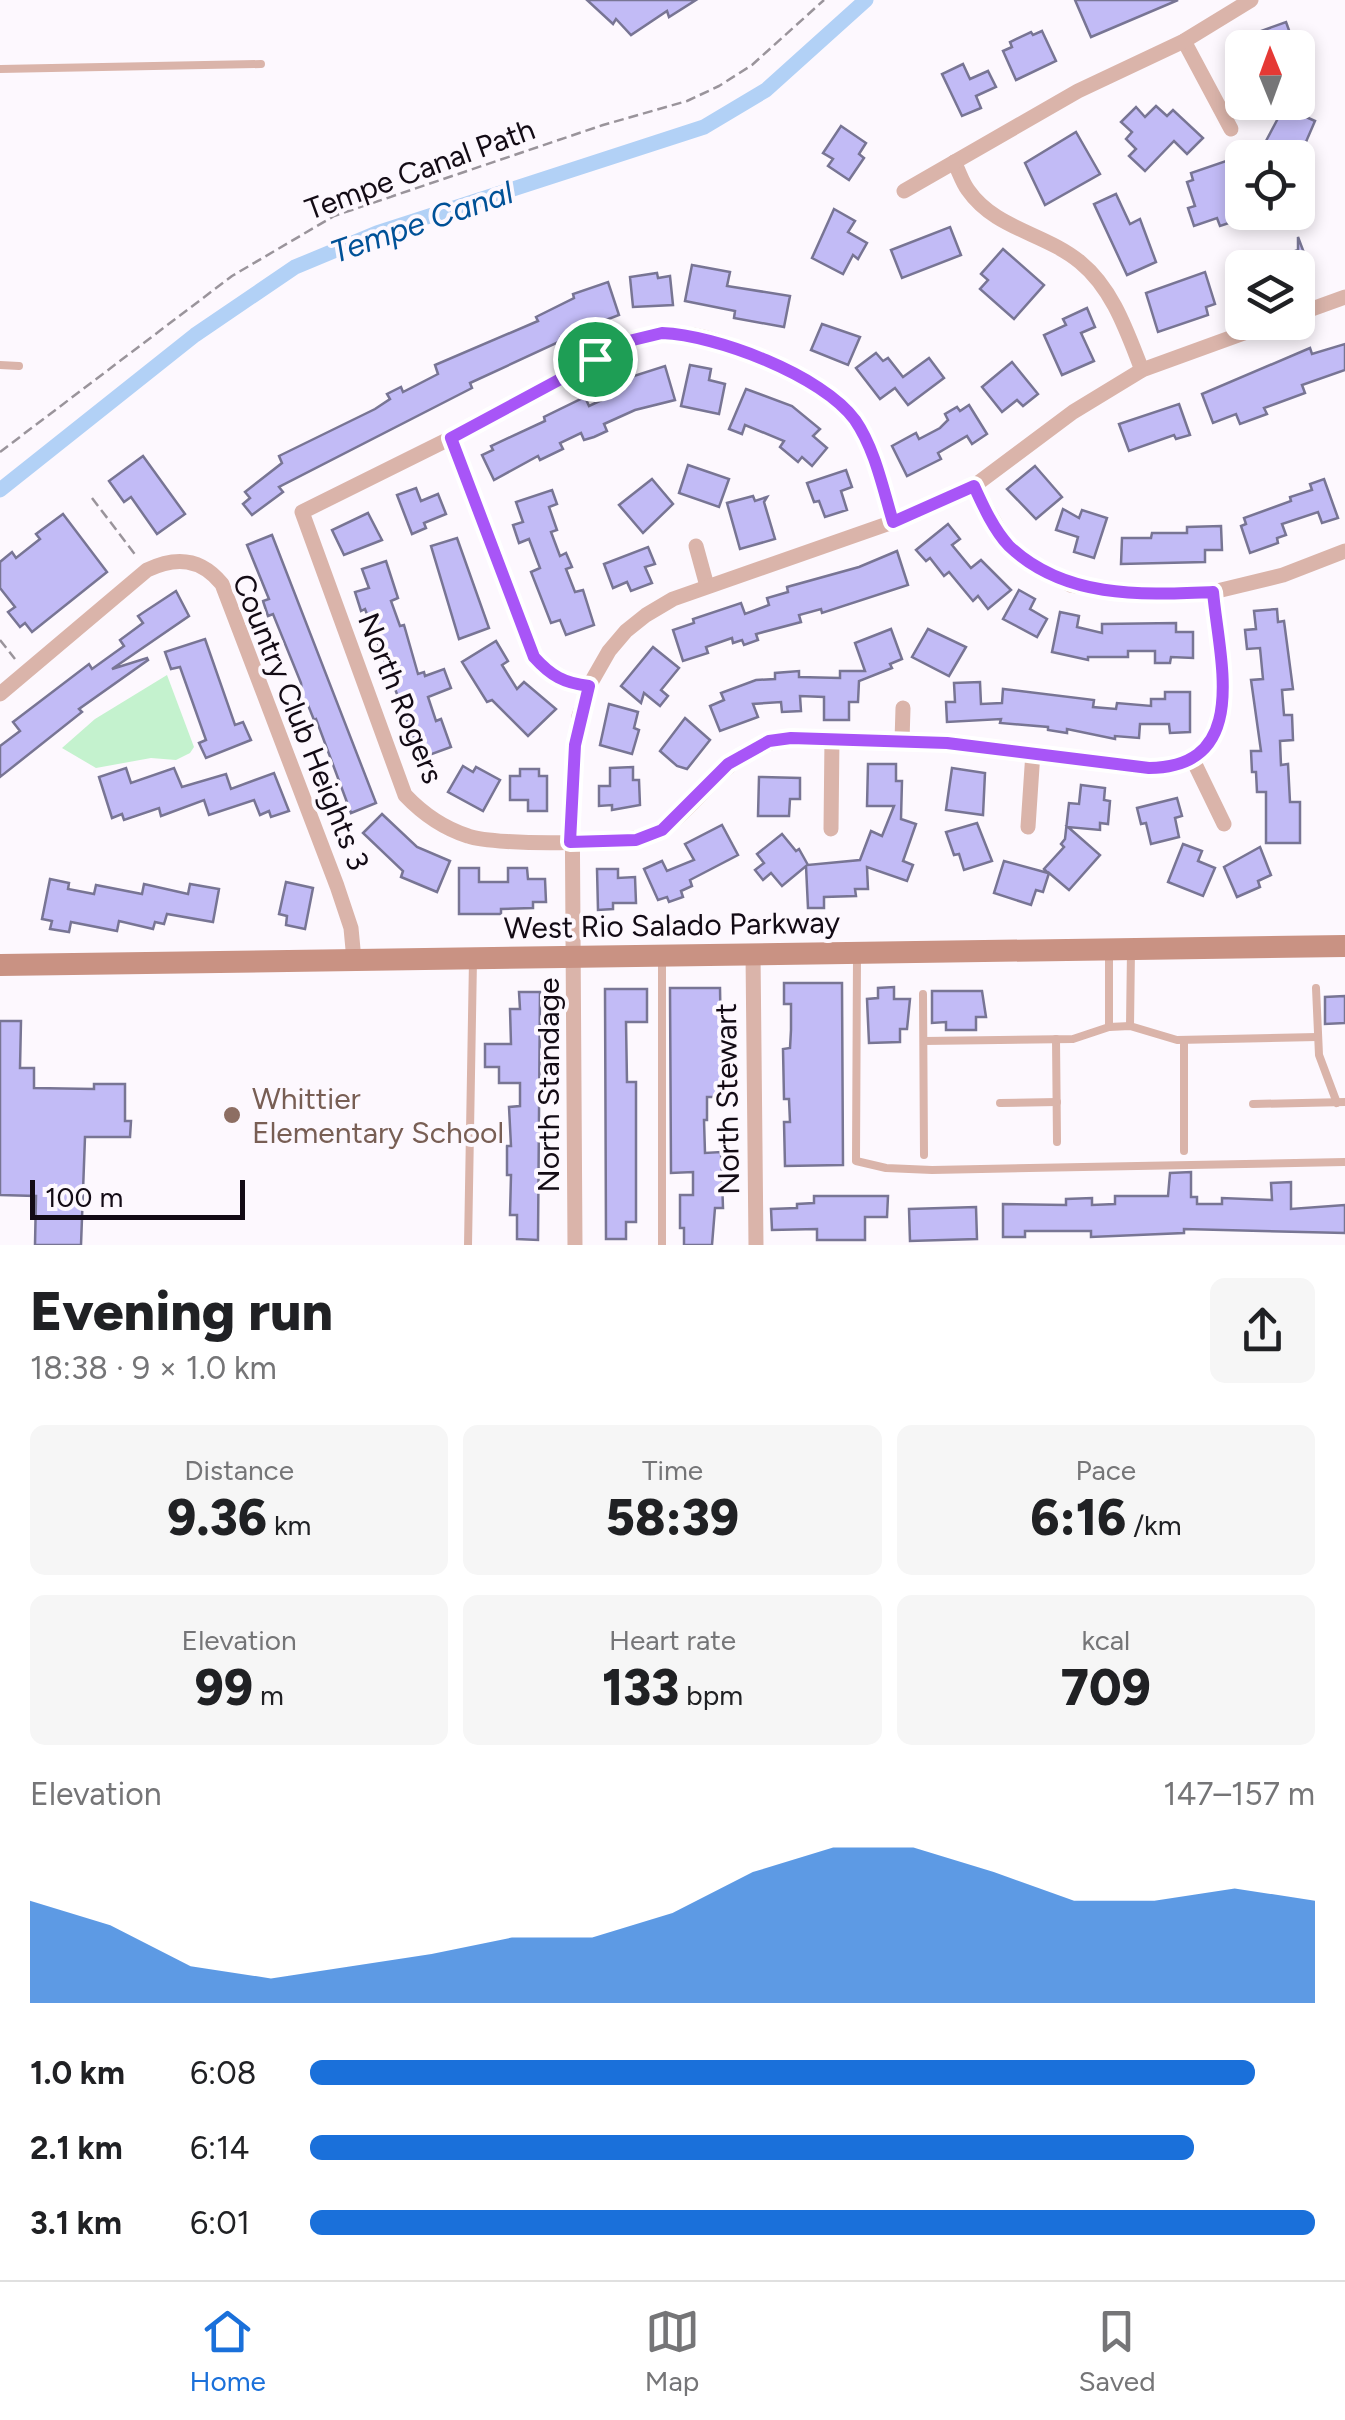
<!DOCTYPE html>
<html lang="en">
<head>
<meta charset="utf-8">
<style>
  :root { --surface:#fff; --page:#f6f6f6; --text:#202124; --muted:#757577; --line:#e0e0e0; --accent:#1a70da }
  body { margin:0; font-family:Figtree,sans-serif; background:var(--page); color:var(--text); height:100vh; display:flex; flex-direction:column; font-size:38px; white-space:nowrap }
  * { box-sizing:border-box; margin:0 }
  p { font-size:32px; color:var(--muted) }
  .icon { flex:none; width:55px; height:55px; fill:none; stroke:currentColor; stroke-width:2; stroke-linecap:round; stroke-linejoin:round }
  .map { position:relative; height:1245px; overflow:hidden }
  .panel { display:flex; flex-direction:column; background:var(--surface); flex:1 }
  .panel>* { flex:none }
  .needle { width:65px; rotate:359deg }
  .tools { position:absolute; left:1225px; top:30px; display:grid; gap:20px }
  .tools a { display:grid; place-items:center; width:90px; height:90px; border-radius:15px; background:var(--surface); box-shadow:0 5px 15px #0003; font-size:50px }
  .scale { position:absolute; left:30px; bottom:25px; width:215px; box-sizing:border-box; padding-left:10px; border:5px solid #130b15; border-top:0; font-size:28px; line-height:35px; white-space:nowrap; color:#130b15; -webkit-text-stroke:8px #fdf8fe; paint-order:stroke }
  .pin { position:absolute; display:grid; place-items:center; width:85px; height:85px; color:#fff; margin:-42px; border:5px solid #fff; border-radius:50%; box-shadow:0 2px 10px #0007 }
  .round { display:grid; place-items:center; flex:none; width:105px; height:105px; border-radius:15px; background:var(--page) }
  .overview { display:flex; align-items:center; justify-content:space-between; height:170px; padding:0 30px }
  h1 { font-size:55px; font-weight:800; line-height:75px }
  .figures { display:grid; grid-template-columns:repeat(3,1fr); gap:15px; height:170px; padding:10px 30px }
  .figures div { display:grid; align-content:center; border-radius:15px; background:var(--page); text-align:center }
  .figures b { font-size:50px; font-weight:800 }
  .figures small { font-size:28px; font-weight:400 }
  .figures p { font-size:28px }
  .chart { height:280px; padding:20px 30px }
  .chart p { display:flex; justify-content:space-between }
  .chart svg { width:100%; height:180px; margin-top:10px; fill:var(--accent); opacity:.7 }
  ul { padding:0 30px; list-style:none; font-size:32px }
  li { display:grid; grid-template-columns:160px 120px 1fr; align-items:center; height:75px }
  li i { height:25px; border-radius:12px; background:var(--accent) }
  .dock { display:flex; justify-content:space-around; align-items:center; height:140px; border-top:2px solid var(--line); background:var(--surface); font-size:28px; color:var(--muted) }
  .dock a { display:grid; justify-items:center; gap:5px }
  .dock .current { color:var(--accent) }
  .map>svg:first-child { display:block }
  .green { fill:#c4f2ce }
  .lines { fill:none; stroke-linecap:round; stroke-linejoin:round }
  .canal { stroke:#b2d1f6; stroke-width:15 }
  .building { fill:#c2bbf6; stroke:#787594; stroke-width:2.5 }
  .path { stroke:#9a949b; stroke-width:2.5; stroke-dasharray:10 5; stroke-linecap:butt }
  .lane { stroke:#dab4aa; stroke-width:8 }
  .street { stroke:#dab4aa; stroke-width:15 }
  .secondary { stroke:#c99283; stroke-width:22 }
  .route-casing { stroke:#fff; stroke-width:20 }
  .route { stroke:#a855f7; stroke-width:12 }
  .education-dot { fill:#8d6e63; stroke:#fdf8fe; stroke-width:4 }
  .labels { text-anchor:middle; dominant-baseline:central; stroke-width:8; stroke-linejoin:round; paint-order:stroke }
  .street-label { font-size:30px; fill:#130b15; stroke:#fdf8fe }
  .education-label { font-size:30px; fill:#785e54; stroke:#fdf8fe; text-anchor:start }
  .water-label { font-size:32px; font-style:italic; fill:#005197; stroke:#fdf8fe }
</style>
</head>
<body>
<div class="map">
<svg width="1345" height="1245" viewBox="0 0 1345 1245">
  <rect width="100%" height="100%" fill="#fdf8fe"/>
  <polygon class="green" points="167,675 194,747 190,753 176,760 151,758 96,768 62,748 95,719"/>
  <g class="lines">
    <polyline class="canal" points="0,490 195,335 295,267 377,233 704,127 766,90 866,0"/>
  </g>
  <g class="building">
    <polygon points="587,0 696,0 669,17 667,11 631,35 616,19 613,24"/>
    <polygon points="1075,0 1178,0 1091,37"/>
    <polygon points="1286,22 1290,33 1285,35 1289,48 1242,48 1239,39"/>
    <polygon points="1042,31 1056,61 1016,80 1003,51 1012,47 1010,42 1031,32 1033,35"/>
    <polygon points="963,64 970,79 988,71 996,87 976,96 981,108 962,116 942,74"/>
    <polygon points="1156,106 1167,116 1173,110 1203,138 1187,154 1174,141 1145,171 1129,156 1136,149 1126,139 1132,132 1121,122 1136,107 1145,117"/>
    <polygon points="1284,107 1315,121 1299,158 1257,158"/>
    <polygon points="841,126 866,143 859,154 864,158 849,180 828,166 833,159 823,153"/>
    <polygon points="1076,132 1100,174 1045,205 1025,163"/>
    <polygon points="1226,161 1232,178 1242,174 1244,218 1220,226 1217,218 1194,226 1188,208 1195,206 1187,182 1193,180 1191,173"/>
    <polygon points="1116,194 1130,224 1140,219 1156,262 1127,275 1094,204"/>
    <polygon points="834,209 855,221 848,232 867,243 858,259 853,255 843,274 812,258"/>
    <polygon points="950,227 961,255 902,278 891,250"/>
    <polygon points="1298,237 1312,274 1298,279 1298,268 1241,268 1281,252 1282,256 1298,250"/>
    <polygon points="1003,249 1044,285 1014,319 980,289 988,280 981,274"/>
    <polygon points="692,265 730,272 727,286 790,296 784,327 734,318 735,311 685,301"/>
    <polygon points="1205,272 1215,304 1206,307 1208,315 1158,332 1146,293"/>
    <polygon points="657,273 658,278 670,276 673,305 633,307 630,277"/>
    <polygon points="608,282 619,315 561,337 563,340 470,383 472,388 279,487 283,492 252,515 243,504 250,498 245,492 282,463 279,456 375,409 390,399 387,394 401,387 403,392 438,374 435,365 538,321 536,317 574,298 573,294"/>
    <polygon points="1087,308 1095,327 1081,333 1094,361 1062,375 1044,335 1066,325 1063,319"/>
    <polygon points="822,324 860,337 848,365 811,350"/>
    <polygon points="1345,344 1345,370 1302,385 1305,393 1264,408 1267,414 1240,424 1236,414 1213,423 1202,394 1310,348 1312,354"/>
    <polygon points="876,353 883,361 888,358 903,377 929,358 944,378 908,405 895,388 880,399 856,368"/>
    <polygon points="1012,362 1038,394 1023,406 1017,400 1002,412 982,387"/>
    <polygon points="690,365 711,369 709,380 725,384 719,414 681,406"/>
    <polygon points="665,366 675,400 635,410 604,424 607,431 594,437 584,440 581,433 560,443 563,449 540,460 538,456 494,480 482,455 493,450 491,446 545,421 544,417 585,397 589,406 619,392 615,382"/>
    <polygon points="746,389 792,406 820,429 813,436 827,448 812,466 802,457 798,462 780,447 784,441 745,425 742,434 729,429"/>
    <polygon points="1179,404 1190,435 1176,439 1174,435 1129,451 1119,424"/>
    <polygon points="969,405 987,434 972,444 967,436 938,453 941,459 907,476 892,446 916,433 919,439 940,428 948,420 945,414 957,407 960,411"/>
    <polygon points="143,456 185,514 157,534 131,497 124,502 109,481"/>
    <polygon points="688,465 729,479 719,507 679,493"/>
    <polygon points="1035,466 1062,497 1036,519 1007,489"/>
    <polygon points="846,470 852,487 841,491 847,510 825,517 819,501 814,502 807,483"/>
    <polygon points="652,479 673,504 643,533 619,505"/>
    <polygon points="1324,479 1338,518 1322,523 1318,512 1282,524 1286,535 1277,538 1278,543 1250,553 1241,526 1246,524 1244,518 1291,501 1290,497 1312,490 1310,484"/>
    <polygon points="416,488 421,501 438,494 446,514 424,523 426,528 412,534 397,495"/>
    <polygon points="552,490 557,504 549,507 557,530 551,532 560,556 566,553 572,567 566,569 575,592 583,590 594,625 566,635 560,620 551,623 531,572 540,568 529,539 519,543 513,525 523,522 516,502"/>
    <polygon points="753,496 755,501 767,497 764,502 775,539 740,549 727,503"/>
    <polygon points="1063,509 1079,518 1082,510 1107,518 1094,558 1074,552 1078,537 1056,530"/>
    <polygon points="368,513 382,540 344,555 332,530"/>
    <polygon points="63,514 107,572 32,632 25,623 20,627 8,612 15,607 0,588 0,562 12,552 16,558 40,539 36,534"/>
    <polygon points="948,524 960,539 952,545 971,568 981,560 1011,590 988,609 978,596 973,601 949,572 944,576 930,558 926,561 916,550"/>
    <polygon points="1221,526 1222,550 1205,550 1205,562 1121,564 1122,538 1151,538 1152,533 1187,533 1187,527"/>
    <polygon points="272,535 376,803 351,813 316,719 314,720 308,705 301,707 296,693 302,691 301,683 273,614 268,616 263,601 269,599 247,545"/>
    <polygon points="457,538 489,628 459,639 431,546"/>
    <polygon points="648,547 655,564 645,567 652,583 631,591 627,582 613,588 604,564"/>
    <polygon points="897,551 908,585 822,613 821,609 799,615 801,622 756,634 758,640 744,645 742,640 733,643 732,638 706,647 708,653 683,661 673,630 694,623 693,619 741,603 745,614 769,605 767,598 788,592 787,587 859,567"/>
    <polygon points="386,561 398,598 391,601 400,626 404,625 418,674 424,672 425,676 444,669 451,688 428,697 436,721 441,719 451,747 421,758 365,609 361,611 355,592 369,588 362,569"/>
    <polygon points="1019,590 1035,599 1030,609 1047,619 1037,637 1003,619"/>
    <polygon points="176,591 189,616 112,669 147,658 148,660 79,709 82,712 0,777 0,746 20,731 13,722 89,664 92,669 124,646 120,640 143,623 138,616"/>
    <polygon points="1277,609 1278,622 1284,621 1293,689 1282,690 1284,715 1292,715 1293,740 1280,741 1281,765 1288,764 1290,802 1300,802 1300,843 1266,843 1266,792 1257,792 1256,772 1252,772 1251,751 1261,751 1251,680 1263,679 1260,648 1247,649 1245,630 1256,629 1254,611"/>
    <polygon points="1060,612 1079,616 1077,627 1102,633 1102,624 1176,623 1176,632 1193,632 1193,658 1171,657 1170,663 1155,663 1155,651 1128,651 1128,657 1088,657 1088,660 1052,652"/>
    <polygon points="891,629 902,659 890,664 892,668 859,681 858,702 849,702 849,720 824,720 824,697 800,696 801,711 782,712 781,702 753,704 758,717 720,731 710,706 724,700 721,693 756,680 775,679 775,673 799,671 799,677 840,678 840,671 865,671 855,643"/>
    <polygon points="928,629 966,647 949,676 912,657"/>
    <polygon points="205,639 235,725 243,722 251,740 206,758 199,743 206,740 180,667 171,669 165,652"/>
    <polygon points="496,641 508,661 502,665 517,689 524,682 556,709 528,736 492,700 487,702 462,662"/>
    <polygon points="653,647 679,668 661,690 668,696 660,706 644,693 641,703 621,686"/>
    <polygon points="980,682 981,704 1002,703 1003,689 1094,700 1093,707 1116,709 1117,703 1151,706 1151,699 1165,699 1165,692 1190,692 1190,732 1170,733 1169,724 1140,724 1139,738 1115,736 1115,739 1067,729 1067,733 1048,730 1048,727 1000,723 1001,719 947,722 946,702 955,702 954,683"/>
    <polygon points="609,704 638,712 634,728 639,730 632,754 600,745"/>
    <polygon points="685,718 710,740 687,769 677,766 660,751"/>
    <polygon points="868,764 896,764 896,781 902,781 901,819 916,824 903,861 913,865 907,881 867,867 868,889 855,889 856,896 824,897 824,908 808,908 806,866 782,886 771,873 763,880 755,870 764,863 757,854 782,834 796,851 799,849 808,865 860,860 871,831 882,836 894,806 867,806"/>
    <polygon points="463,766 473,772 476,767 500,780 483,811 448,792"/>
    <polygon points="633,767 633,780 639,780 640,805 612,810 612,805 599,806 599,786 610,786 610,768"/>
    <polygon points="126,768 131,783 174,768 182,787 226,774 231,789 274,773 289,811 271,817 269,811 260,815 254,800 209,815 204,800 161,816 159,808 124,820 122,814 112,818 99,777"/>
    <polygon points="952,768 985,773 983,815 946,810"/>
    <polygon points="520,769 539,769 539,776 547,776 547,811 528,811 528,800 510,800 510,776 520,776"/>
    <polygon points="759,777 800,778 800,799 790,799 789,816 758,816"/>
    <polygon points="1081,785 1105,788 1104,800 1110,801 1108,824 1100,823 1100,830 1068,827 1100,855 1069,890 1049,873 1043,892 1036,890 1031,905 994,893 1004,861 1048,873 1044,869 1064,847 1061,844 1065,839 1069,803 1079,804"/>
    <polygon points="1177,798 1182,816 1175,818 1179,837 1151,844 1146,823 1141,824 1137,808"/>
    <polygon points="382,814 417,847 450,861 437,892 401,877 403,871 363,833"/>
    <polygon points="977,823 992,861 964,870 959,854 954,855 946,832"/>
    <polygon points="722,825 738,855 690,880 692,886 681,891 683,897 669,902 667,897 658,900 644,869 662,861 667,871 694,860 685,844"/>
    <polygon points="1183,844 1202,851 1198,861 1215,868 1203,896 1168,882"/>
    <polygon points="1260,847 1271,875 1258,881 1260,887 1237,897 1224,867"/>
    <polygon points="459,868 479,868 479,882 508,882 508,868 527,868 528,879 545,879 546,902 533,902 533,908 501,909 501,914 459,914"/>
    <polygon points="597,869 618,869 618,878 635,877 636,903 613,903 613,909 598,910"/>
    <polygon points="50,879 69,883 68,889 94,894 96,885 142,894 144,884 188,894 190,884 219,889 213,922 167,914 164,924 155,922 153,929 119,921 117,931 71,922 69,932 50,929 52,921 42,919"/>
    <polygon points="286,882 313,888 305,929 286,925 287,916 279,914"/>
    <polygon points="784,983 842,983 843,1165 785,1166 784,1122 790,1122 789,1099 784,1099 783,1049 790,1048 791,1030 791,1004 784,1004"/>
    <polygon points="894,987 894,999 910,999 907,1029 900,1029 900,1042 869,1043 867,999 878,998 878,988"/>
    <polygon points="670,988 720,988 722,1097 707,1097 707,1120 704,1120 705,1153 721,1152 722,1179 723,1208 715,1208 712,1245 684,1245 684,1228 680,1228 680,1195 693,1195 693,1172 671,1173"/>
    <polygon points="605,989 647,989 647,1022 626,1022 627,1082 636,1082 636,1222 626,1222 626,1239 606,1239"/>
    <polygon points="932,991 982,991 986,1017 976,1017 976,1030 946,1030 946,1022 932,1023"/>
    <polygon points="519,992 540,992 538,1240 517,1239 517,1215 510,1215 511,1175 507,1175 507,1146 511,1146 509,1107 520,1106 520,1083 499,1083 499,1067 485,1067 485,1044 511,1044 510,1009 520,1009"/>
    <polygon points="1345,996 1345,1023 1325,1024 1325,997"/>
    <polygon points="0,1021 21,1021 20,1068 34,1068 34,1088 94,1089 94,1084 125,1084 125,1121 131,1121 130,1137 85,1137 81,1245 35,1245 36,1196 0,1195"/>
    <polygon points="1191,1172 1191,1197 1197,1197 1197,1204 1222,1204 1222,1198 1272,1200 1271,1183 1291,1182 1291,1209 1345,1205 1345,1233 1184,1229 1184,1233 1091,1237 1091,1231 1025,1231 1025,1237 1003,1237 1003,1204 1066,1205 1066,1199 1092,1198 1092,1205 1115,1204 1115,1196 1168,1196 1170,1173"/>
    <polygon points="814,1196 888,1196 887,1217 865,1217 865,1240 817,1240 817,1229 772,1230 771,1209 797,1208 797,1204 814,1203"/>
    <polygon points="976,1207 977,1239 910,1241 909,1209"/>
  </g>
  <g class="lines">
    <g class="path">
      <polyline points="0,452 232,276 334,216 603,125 687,101 719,86 752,65 824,0"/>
      <polyline points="92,498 137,557"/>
      <polyline points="0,640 15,659"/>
    </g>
    <g class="lane">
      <polyline points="0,69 261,64"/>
      <polyline points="0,365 19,366"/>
      <polyline points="857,956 856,1161 886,1168 932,1170 1345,1162"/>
      <polyline points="1316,988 1319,1055 1337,1103"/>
      <polyline points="923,994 924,1155"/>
      <polyline points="1130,1026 1131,950"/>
      <polyline points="1109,1027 1109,953"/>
      <polyline points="1056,1039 1057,1142"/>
      <polyline points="1184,1040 1184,1151"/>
      <polyline points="924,1041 1073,1039 1109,1027 1130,1026 1177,1040 1317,1037"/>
      <polyline points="1000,1103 1057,1102"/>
      <polyline points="1253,1104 1345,1102"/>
      <polyline points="468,1245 473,960"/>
      <polyline points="662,1245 662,960"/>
    </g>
    <g class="street">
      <polyline points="1184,41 1231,129"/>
      <path d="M 954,162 C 959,171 962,182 968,190 C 995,229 1045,233 1080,262 C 1113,289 1127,332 1142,370"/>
      <polyline points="904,191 1078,91 1184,41 1251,0"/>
      <polyline points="1298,314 1345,297"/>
      <path d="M 451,438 L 534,657 C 551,676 564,683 589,686"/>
      <polyline points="974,486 1007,544 1035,566 1071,585 1111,592 1213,592 1283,575 1345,551"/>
      <path d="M 893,522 C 883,489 875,450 855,421 C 831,386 729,338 686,334 C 667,332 651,335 633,340 L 451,438 L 302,512 L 405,795 C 423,814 443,828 468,836 C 496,846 641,846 664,829 C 712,793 724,749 791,738 L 947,743 L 1149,769 C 1252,767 1220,659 1213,592"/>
      <polyline points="696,546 707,586"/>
      <path d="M 0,694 L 147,570 C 176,556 201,558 222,584 L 337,886 L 351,928 L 354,960"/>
      <polyline points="902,741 903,708"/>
      <polyline points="1192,758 1224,824"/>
      <polyline points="1028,827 1033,752"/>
      <polyline points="831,829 832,738"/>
      <polyline points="753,953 756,1245"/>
      <polyline points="575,1245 572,777 579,716 589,686 609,651 626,631 646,615 673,599 893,522 974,486 1073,412 1142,370 1274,322"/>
    </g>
    <polyline class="secondary" points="0,965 1345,946"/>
  </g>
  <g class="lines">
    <defs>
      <path id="route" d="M 662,333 C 716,335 822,375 855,420 C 875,449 883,489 893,522 L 974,486 C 983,506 994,530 1009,546 C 1065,599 1141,595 1213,592 C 1219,659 1252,767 1149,768 L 947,743 L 791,738 L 769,741 L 728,764 L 662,830 L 636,840 L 570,842 L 575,745 L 589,686 C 564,683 551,676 534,657 L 451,438 L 633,340 Z"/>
    </defs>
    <use href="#route" class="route-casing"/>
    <use href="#route" class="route"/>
  </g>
  <circle class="education-dot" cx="232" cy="1115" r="10"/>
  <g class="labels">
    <g class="street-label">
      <text transform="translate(420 169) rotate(-20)">Tempe Canal Path</text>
      <text transform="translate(401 698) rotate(68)">North Rogers</text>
      <text transform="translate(301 722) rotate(68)">Country Club Heights 3</text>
      <text transform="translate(672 925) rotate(-1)">West Rio Salado Parkway</text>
      <text transform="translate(548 1085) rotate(-90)">North Standage</text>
      <text transform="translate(727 1099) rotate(-91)">North Stewart</text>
    </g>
    <g class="education-label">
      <text x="252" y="1098">Whittier<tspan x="252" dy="34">Elementary School</tspan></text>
    </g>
    <g class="water-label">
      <text transform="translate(422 222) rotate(-19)">Tempe Canal</text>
    </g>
  </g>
</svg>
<div class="tools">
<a><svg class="needle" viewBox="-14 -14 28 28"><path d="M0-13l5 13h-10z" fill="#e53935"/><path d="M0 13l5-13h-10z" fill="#757577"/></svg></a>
<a><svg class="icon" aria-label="locate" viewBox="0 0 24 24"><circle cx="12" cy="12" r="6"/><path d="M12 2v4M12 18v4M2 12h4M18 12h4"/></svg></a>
<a><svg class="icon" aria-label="layers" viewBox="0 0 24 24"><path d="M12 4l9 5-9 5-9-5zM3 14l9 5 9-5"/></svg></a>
</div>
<div class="scale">100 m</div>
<div class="pin" style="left:595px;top:359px;background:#1e9e55"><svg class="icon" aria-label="arrive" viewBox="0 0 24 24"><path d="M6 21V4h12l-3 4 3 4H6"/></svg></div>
</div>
<section class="panel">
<div class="overview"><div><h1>Evening run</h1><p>18:38 · 9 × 1.0 km</p></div><a class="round"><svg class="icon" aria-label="share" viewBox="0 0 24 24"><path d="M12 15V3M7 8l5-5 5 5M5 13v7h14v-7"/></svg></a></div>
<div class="figures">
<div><p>Distance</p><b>9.36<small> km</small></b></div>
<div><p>Time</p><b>58:39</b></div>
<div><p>Pace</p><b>6:16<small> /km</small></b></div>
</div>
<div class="figures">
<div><p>Elevation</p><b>99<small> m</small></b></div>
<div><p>Heart rate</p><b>133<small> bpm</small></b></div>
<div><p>kcal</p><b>709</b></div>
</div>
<div class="chart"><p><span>Elevation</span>147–157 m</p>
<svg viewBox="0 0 160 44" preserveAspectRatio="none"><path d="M0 44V19L10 25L20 35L30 38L40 35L50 32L60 28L70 28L80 22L90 12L100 6L110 6L120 12L130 19L140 19L150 16L160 19V44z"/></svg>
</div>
<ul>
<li><b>1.0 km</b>6:08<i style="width:94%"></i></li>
<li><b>2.1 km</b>6:14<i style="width:88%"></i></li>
<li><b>3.1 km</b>6:01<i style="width:100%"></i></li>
</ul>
</section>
<nav class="dock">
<a class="current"><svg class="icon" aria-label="home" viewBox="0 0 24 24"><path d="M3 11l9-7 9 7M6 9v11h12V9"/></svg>Home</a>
<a><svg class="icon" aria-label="map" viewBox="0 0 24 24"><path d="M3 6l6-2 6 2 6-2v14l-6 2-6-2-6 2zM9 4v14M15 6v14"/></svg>Map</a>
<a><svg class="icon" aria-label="saved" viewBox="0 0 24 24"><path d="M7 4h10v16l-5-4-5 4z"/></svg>Saved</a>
</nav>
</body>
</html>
